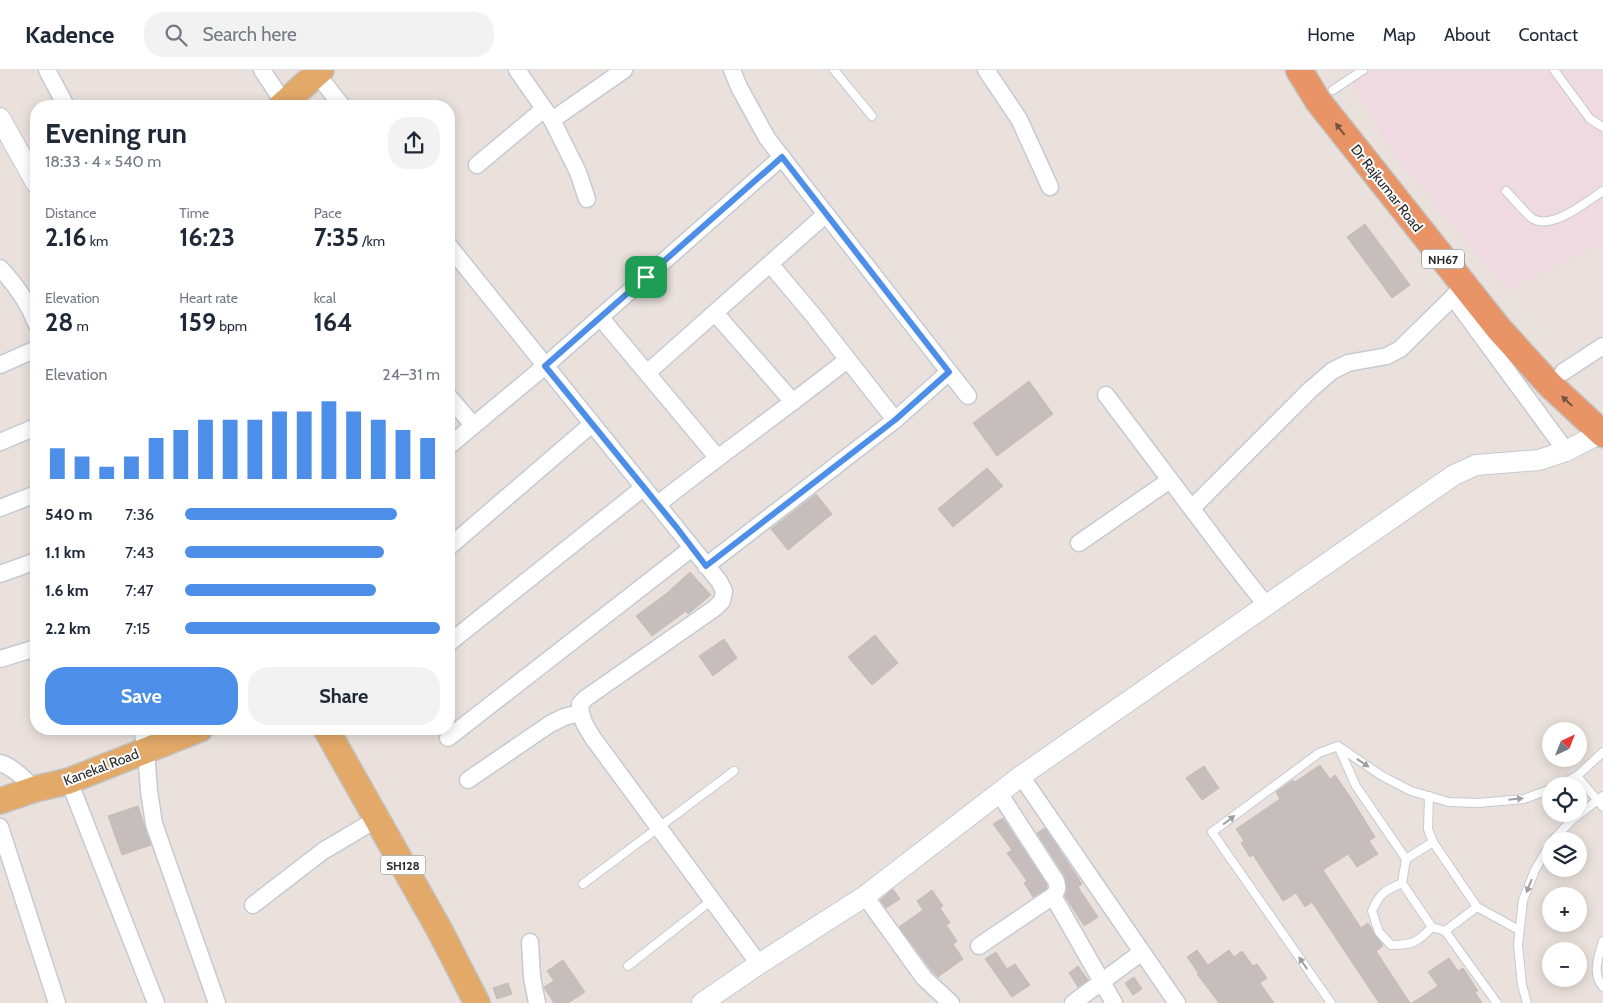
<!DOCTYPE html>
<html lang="en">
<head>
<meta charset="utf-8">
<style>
  :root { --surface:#fff; --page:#f2f2f3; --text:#1f2937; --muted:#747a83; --line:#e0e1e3; --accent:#4c8ee8 }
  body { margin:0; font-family:Cabin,sans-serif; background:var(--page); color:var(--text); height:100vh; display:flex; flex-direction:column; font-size:19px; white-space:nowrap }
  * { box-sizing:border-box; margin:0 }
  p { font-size:16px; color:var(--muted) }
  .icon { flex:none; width:28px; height:28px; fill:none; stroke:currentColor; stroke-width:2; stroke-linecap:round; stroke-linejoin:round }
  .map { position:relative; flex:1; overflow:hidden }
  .sheet { position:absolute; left:30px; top:30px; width:425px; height:635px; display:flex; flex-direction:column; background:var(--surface); border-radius:20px; box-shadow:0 2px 12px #0003 }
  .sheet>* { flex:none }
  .needle { width:32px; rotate:43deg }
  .tools { position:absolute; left:1542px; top:652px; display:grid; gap:10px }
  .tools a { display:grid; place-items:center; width:45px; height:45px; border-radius:50%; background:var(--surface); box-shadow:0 2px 12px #0003; font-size:25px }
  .pin { position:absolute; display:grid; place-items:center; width:42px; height:42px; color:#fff; margin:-21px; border-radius:10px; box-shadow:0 2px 8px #0006 }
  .round { display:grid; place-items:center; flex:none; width:52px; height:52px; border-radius:20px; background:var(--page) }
  .summary { display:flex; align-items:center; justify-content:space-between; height:85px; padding:0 15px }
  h1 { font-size:28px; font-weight:700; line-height:38px }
  .metrics { display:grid; grid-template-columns:repeat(3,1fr); gap:8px; height:85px; padding:5px 15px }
  .metrics div { display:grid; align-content:center }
  .metrics b { font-size:25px; font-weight:700 }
  .metrics small { font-size:14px; font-weight:400 }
  .metrics p { font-size:14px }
  .chart { height:140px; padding:10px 15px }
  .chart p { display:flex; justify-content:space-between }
  .chart svg { width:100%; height:90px; margin-top:5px; stroke:var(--accent); stroke-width:6 }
  .button { display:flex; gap:10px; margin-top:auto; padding:10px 15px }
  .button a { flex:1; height:58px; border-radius:20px; background:var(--accent); color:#fff; font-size:20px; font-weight:700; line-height:58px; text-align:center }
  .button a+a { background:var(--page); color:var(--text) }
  ul { padding:0 15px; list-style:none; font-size:16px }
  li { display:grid; grid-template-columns:80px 60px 1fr; align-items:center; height:38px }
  li i { height:12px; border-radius:6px; background:var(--accent) }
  header { display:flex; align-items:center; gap:30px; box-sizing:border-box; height:70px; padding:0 25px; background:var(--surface); border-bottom:1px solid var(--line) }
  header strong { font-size:24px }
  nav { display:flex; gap:28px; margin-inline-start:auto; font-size:18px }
  .search { width:350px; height:45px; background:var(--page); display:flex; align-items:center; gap:12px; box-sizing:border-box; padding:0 18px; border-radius:20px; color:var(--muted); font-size:19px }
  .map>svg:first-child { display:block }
  .medical { fill:#f0dae1 }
  .building { fill:#c6bebc; stroke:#c5bcb6 }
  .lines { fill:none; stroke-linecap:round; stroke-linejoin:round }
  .service-casing { stroke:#c4cad2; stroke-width:10 }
  .minor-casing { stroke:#c4cad2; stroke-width:19 }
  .tertiary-casing { stroke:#c4cad2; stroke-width:22 }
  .primary-casing { stroke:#c3c3c3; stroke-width:28 }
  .trunk-casing { stroke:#c3c3c3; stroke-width:29 }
  .service { stroke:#fff; stroke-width:8 }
  .minor { stroke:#fff; stroke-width:16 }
  .tertiary { stroke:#fff; stroke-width:20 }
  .primary { stroke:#e2a969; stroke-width:25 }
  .trunk { stroke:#e89466; stroke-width:26 }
  .oneway { fill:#755441 }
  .oneway2 { fill:#9f9f9f }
  .route-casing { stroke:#fff; stroke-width:10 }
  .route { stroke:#4c8ee8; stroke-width:6 }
  .labels { text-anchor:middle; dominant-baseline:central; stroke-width:4; stroke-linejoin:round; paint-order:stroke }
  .shield { fill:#fff; stroke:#696969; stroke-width:1 }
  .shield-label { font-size:12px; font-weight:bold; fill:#292929 }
  .street-label { font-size:14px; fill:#292929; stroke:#fff }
</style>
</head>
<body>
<header>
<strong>Kadence</strong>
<div class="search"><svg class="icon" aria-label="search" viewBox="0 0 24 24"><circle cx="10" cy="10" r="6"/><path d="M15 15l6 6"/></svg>Search here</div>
<nav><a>Home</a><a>Map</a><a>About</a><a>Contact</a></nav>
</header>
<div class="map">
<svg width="1603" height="933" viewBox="0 0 1603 933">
  <rect width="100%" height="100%" fill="#eae1dc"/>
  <polygon class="medical" points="1344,0 1603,0 1603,173 1507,220 1392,82"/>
  <g class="building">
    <polygon points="1365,154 1410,215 1392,228 1347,167"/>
    <polygon points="1029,311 1053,344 997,386 973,353"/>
    <polygon points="987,398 1003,416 953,457 938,439"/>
    <polygon points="816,424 832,444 788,480 771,459"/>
    <polygon points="690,502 711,525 688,544 686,541 652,566 636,546 667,523"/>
    <polygon points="875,565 898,593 872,615 848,587"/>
    <polygon points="724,569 737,588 713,606 699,586"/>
    <polygon points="1320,695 1330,709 1335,705 1351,728 1375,767 1369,771 1378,784 1357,797 1348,784 1323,800 1361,858 1368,853 1383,876 1376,881 1410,933 1379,933 1312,832 1305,837 1296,823 1283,831 1253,785 1250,787 1241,773 1244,771 1236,759 1280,729 1276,722 1293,710 1295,712"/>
    <polygon points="1204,696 1219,718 1202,730 1186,708"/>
    <polygon points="138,736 151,775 122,785 108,746"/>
    <polygon points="1003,748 1047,815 1046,819 1033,827 1024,813 1027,811 1007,783 1012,780 993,754"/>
    <polygon points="1045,758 1082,814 1078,817 1098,847 1084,856 1065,826 1067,816 1065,806 1037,763"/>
    <polygon points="893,819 900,829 886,838 880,830"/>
    <polygon points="932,820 943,836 940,838 950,853 946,855 957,871 953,874 963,889 938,907 932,901 899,857 923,840 917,831"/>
    <polygon points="1197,880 1208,895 1229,880 1234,887 1242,881 1253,896 1257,894 1267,908 1260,913 1274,933 1219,933 1197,904 1199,904 1187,887"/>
    <polygon points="996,882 1007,899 1015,894 1030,915 1012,927 985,889"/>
    <polygon points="1449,888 1458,901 1463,898 1478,921 1475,922 1482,933 1412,933 1438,916 1428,902"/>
    <polygon points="563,890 585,922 568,933 554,933 545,919 544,917 554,911 547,901"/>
    <polygon points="1078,896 1088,910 1078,917 1069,903"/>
    <polygon points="1134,907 1142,919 1133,925 1125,913"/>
    <polygon points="508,913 512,924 497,929 493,918"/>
  </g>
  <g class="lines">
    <defs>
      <g id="service">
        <polyline points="834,0 872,46"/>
        <polyline points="1554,0 1590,49 1603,57"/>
        <polyline points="1333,20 1363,0"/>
        <path d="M 1506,121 C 1513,128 1526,144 1533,149 C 1553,160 1587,131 1603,121"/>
        <polyline points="1338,676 1356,716 1406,789 1433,772"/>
        <polyline points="1577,706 1603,737"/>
        <polyline points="1557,716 1577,706 1603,682"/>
        <polyline points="1429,726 1428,759 1433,772 1477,837 1519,860"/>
        <polyline points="1552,771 1572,750 1603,726"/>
        <polyline points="1406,789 1402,813 1432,857 1445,861 1477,837"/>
        <path d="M 1402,813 C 1384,821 1380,823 1372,841 L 1379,862 L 1391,875 C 1412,875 1417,873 1432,857"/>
        <polyline points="583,814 734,701"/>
        <polyline points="1445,861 1497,933"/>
        <path d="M 1603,871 C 1599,886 1591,903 1603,917"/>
        <polyline points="628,896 712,830"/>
        <polyline points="1331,933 1212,762 1319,683 1338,676 1382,706 1411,721 1449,732 1478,733 1524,729 1551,719"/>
        <polyline points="1527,933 1522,915 1518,875 1523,830 1535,800 1551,773"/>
      </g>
      <g id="minor">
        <polyline points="47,0 66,36"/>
        <polyline points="262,0 284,33"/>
        <polyline points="517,0 552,50 578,102 587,129"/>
        <polyline points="732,0 739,17 767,68 800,111 968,326"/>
        <polyline points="986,0 1019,49 1050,117"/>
        <polyline points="317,4 342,36"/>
        <polyline points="552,50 624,0"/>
        <polyline points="477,95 544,39"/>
        <path d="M 449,176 L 719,511 L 724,521 L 722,531 L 715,538 L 586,628 L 580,634 C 580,648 586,657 593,668 L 759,894"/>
        <polyline points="770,194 813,245 895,350"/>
        <path d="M 0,198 C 15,214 28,232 36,253"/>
        <polyline points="1453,227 1566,381"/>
        <polyline points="715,243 793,332"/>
        <polyline points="600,247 717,387"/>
        <polyline points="0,295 36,279"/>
        <polyline points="1563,302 1603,276"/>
        <polyline points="647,303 826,144"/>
        <polyline points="1106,325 1229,488 1266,535"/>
        <polyline points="449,327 473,355"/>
        <polyline points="0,372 36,357"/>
        <polyline points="449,376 545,296 782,87"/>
        <path d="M 658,434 C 720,385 785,339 847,290"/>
        <polyline points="0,438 36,424"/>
        <polyline points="1192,438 1310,320 1332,301 1348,293 1387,286 1400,279 1453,227 1463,215"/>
        <polyline points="1079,473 1170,410"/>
        <polyline points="449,477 592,354"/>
        <polyline points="706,496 895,350 949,302"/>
        <polyline points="0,504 36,491"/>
        <polyline points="449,573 643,418"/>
        <polyline points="0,589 36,578"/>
        <polyline points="142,659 146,680 149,721 154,754 217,933"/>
        <polyline points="448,668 692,478"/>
        <path d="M 0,693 C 14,697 25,710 35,719"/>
        <polyline points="1021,706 1177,933"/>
        <polyline points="468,710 550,654 564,647 580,643"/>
        <polyline points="69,711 156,933"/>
        <polyline points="0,757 57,933"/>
        <polyline points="865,826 924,908 951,933"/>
        <polyline points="1053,826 1114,933"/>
        <polyline points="253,835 323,781 377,749"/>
        <polyline points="530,872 532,907 537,933"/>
        <path d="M 979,876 L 1053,826 C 1058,820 1058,817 1056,811 L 999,723"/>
        <polyline points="1073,933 1142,882"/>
      </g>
      <g id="tertiary">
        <polyline points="0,48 36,113"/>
        <polyline points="702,933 759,894 865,826 1021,706 1454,405 1476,395 1539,390 1566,381 1595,366 1603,357"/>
      </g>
      <g id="primary">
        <polyline points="281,36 321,0"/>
        <polyline points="326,659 439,859 477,933"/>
        <polyline points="0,731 35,719 69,711 200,659"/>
      </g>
      <polyline id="trunk" points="1299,0 1318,31 1499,259 1550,315 1603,364"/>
    </defs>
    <use href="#service" class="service-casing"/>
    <use href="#minor" class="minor-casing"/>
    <use href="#tertiary" class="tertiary-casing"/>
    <use href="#primary" class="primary-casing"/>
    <use href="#trunk" class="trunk-casing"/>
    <use href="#service" class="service"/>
    <use href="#minor" class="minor"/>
    <use href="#tertiary" class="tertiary"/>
    <use href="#primary" class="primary"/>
    <use href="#trunk" class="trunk"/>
  </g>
  <defs><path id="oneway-solid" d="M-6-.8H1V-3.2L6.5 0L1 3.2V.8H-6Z" transform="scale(1.25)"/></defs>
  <g class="oneway">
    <use href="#oneway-solid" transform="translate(1340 59) rotate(-128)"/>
    <use href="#oneway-solid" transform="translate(1567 331) rotate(-137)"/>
  </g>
  <g class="oneway2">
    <use href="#oneway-solid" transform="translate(1363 693) rotate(34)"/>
    <use href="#oneway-solid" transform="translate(1516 729) rotate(-6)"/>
    <use href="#oneway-solid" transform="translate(1229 750) rotate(-37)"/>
    <use href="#oneway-solid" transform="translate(1529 816) rotate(112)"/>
    <use href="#oneway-solid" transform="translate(1303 893) rotate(-125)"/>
  </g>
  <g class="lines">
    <defs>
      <polygon id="route" points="782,87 949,302 895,350 706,496 677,458 545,296"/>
    </defs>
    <use href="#route" class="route-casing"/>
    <use href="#route" class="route"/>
  </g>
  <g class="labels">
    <g class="shield">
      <rect x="1422" y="179.5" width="42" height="19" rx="4"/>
      <rect x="380.5" y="785.5" width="45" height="19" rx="4"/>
    </g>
    <g class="shield-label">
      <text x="1443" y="189">NH67</text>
      <text x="403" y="795">SH128</text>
    </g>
    <g class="street-label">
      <text transform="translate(1387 118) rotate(52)">Dr Rajkumar Road</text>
      <text transform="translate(101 697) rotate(-21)">Kanekal Road</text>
    </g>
  </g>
</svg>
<div class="tools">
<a><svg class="needle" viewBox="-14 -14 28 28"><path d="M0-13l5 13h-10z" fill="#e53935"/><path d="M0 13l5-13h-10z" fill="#747a83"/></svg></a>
<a><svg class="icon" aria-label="locate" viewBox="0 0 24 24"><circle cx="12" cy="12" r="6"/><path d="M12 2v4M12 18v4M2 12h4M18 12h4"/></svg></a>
<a><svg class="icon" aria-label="layers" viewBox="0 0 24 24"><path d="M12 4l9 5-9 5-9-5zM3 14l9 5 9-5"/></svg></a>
<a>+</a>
<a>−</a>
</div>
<div class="pin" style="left:646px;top:207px;background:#1e9e55"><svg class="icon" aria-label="arrive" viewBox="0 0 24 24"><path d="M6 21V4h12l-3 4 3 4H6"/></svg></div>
<section class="sheet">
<div class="summary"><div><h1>Evening run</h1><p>18:33 · 4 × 540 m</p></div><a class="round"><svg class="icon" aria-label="share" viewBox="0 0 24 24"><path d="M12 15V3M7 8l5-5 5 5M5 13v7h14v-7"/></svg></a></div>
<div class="metrics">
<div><p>Distance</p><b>2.16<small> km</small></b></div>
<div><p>Time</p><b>16:23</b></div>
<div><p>Pace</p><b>7:35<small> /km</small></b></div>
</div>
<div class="metrics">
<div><p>Elevation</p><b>28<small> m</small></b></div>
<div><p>Heart rate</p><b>159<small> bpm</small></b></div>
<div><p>kcal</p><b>164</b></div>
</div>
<div class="chart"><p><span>Elevation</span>24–31 m</p>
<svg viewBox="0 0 160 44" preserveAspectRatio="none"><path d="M5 44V29M15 44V33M25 44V38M35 44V33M45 44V24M55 44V20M65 44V15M75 44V15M85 44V15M95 44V11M105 44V11M115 44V6M125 44V11M135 44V15M145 44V20M155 44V24"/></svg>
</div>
<ul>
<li><b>540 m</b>7:36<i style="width:83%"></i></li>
<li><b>1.1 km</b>7:43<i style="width:78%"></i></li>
<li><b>1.6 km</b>7:47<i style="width:75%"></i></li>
<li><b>2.2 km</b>7:15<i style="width:100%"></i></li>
</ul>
<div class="button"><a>Save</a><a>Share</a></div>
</section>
</div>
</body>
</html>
